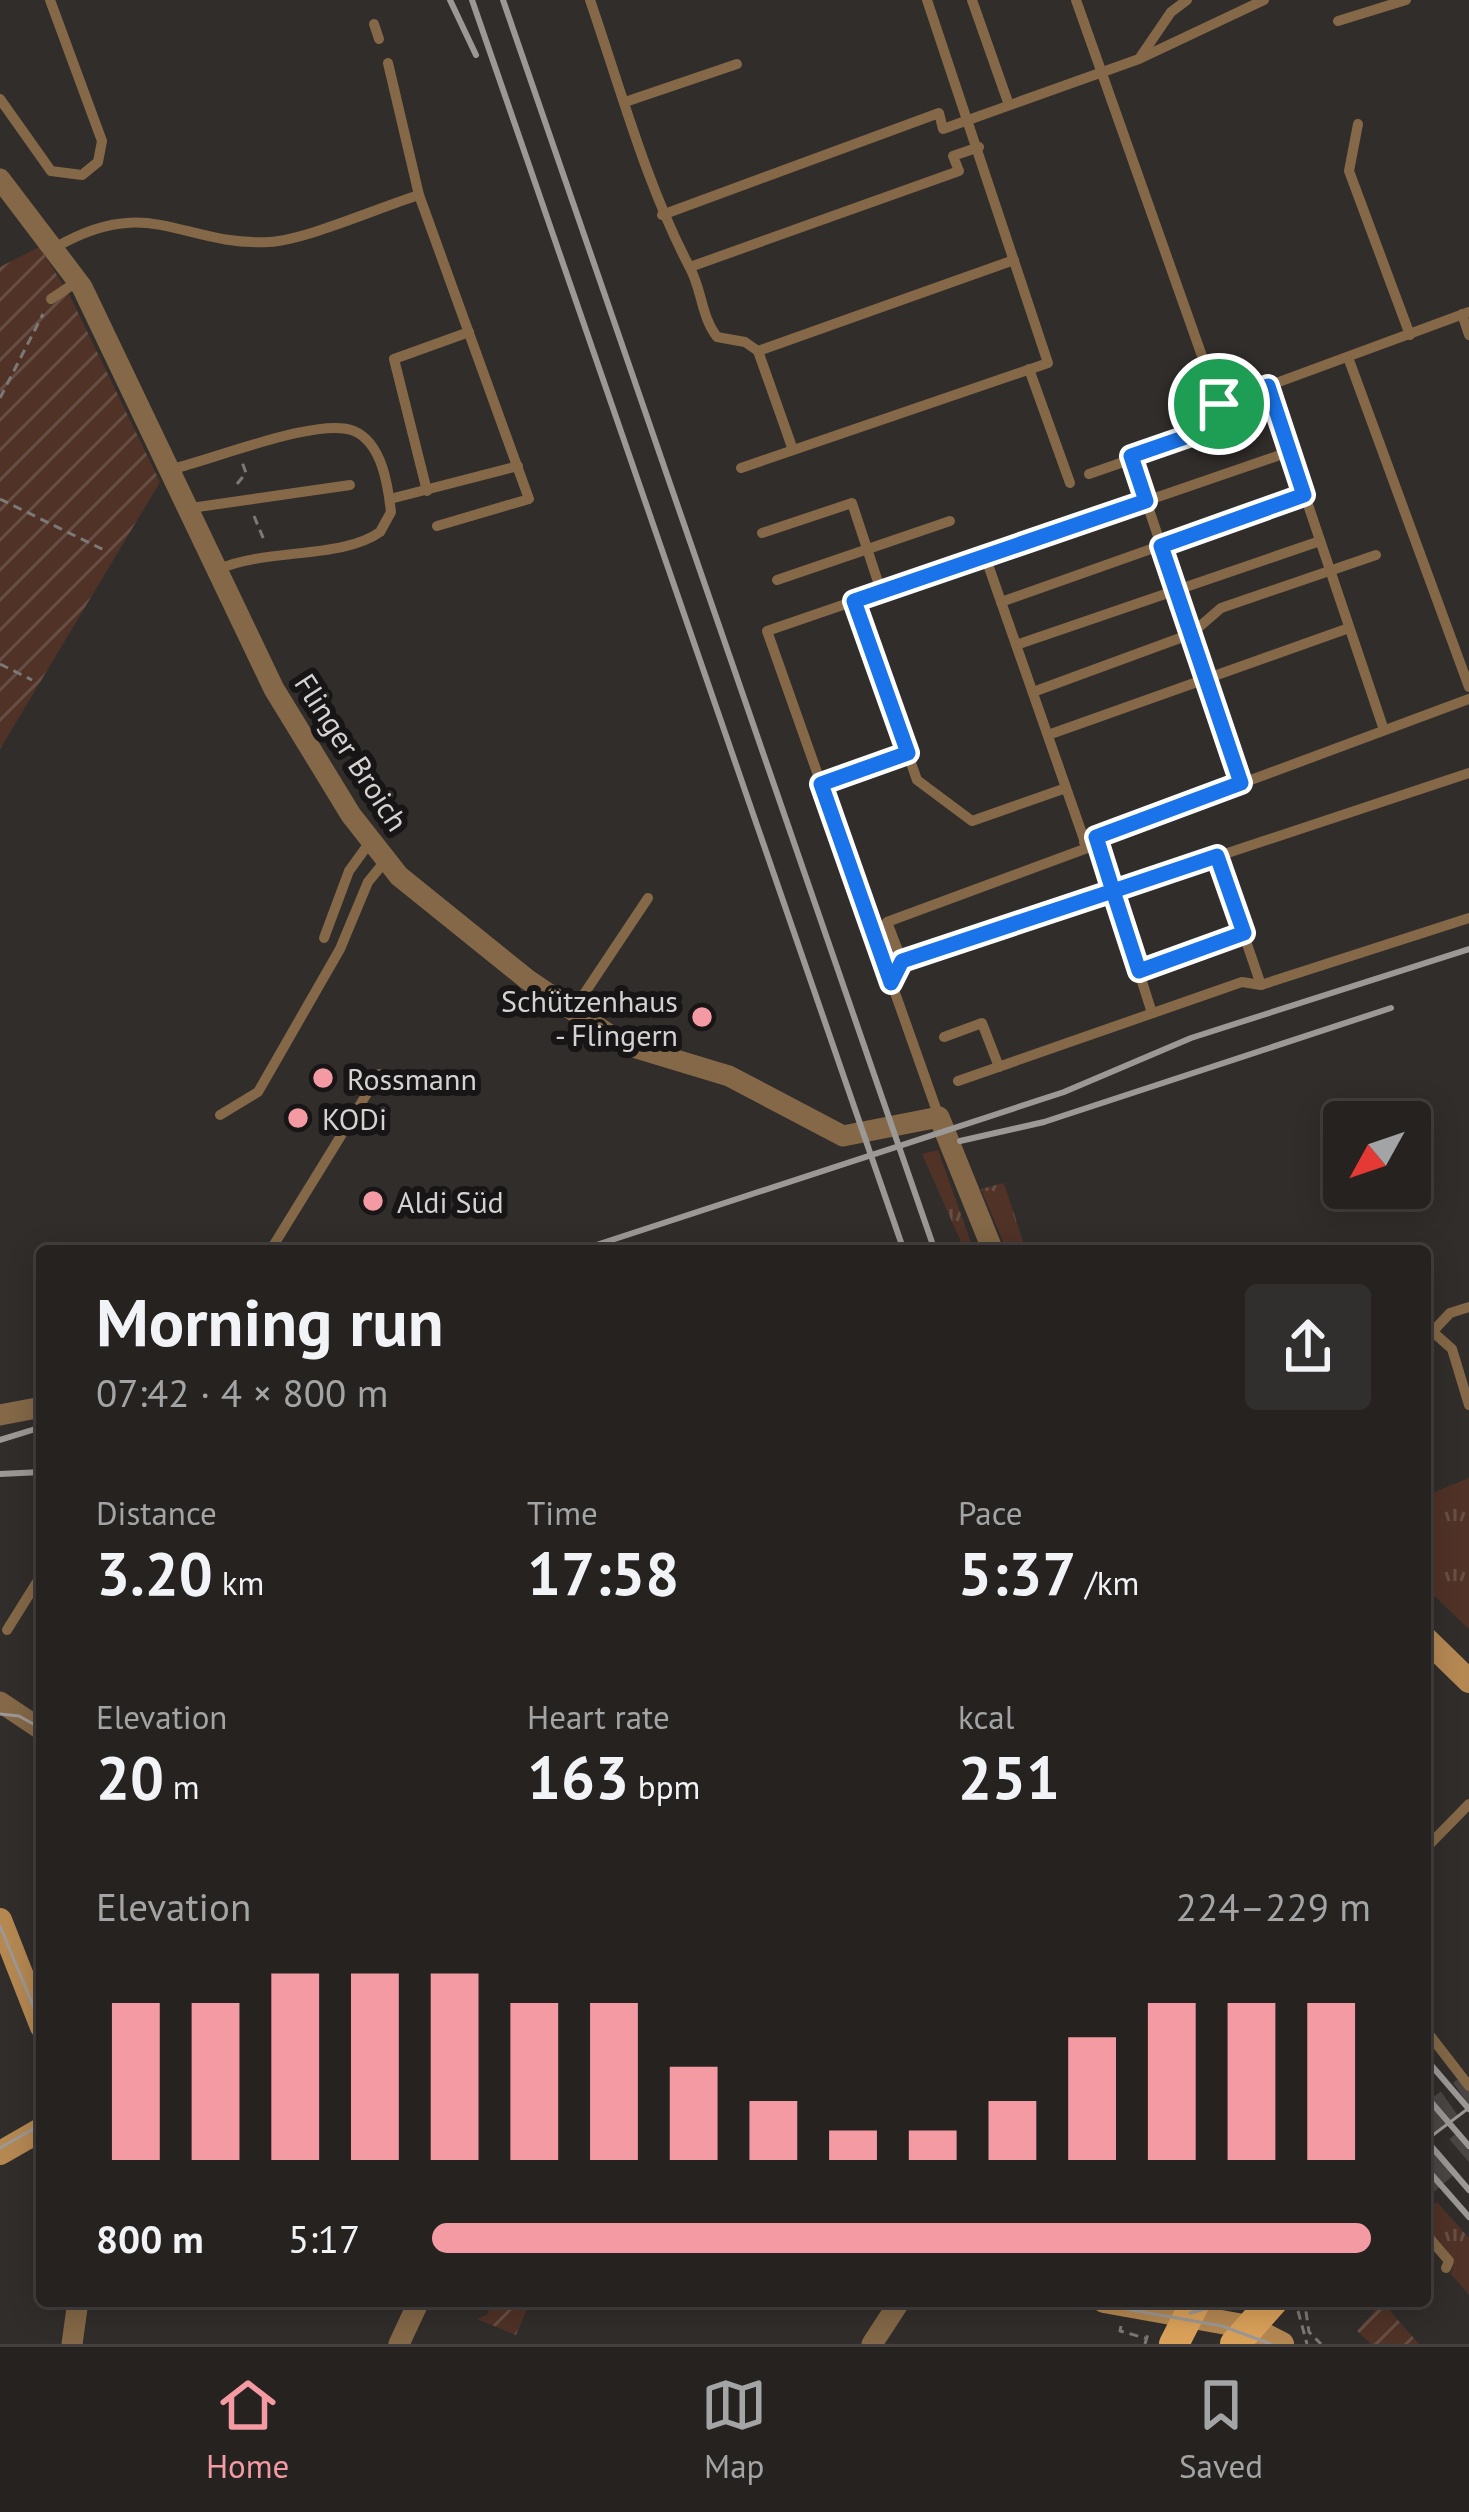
<!DOCTYPE html>
<html lang="en">
<head>
<meta charset="utf-8">
<style>
  :root { --surface:#252220; --page:#312f2d; --text:#f1f3f6; --muted:#a3a4a5; --line:#423f3e; --accent:#f49aa3 }
  body { margin:0; font-family:"PT Sans",sans-serif; background:var(--page); color:var(--text); height:100vh; display:flex; flex-direction:column; font-size:45px; white-space:nowrap }
  * { box-sizing:border-box; margin:0 }
  p { font-size:39px; color:var(--muted) }
  .icon { flex:none; width:66px; height:66px; fill:none; stroke:currentColor; stroke-width:2; stroke-linecap:round; stroke-linejoin:round }
  .map { position:relative; flex:1; overflow:hidden }
  .panel { position:absolute; left:36px; top:1245px; width:1395px; height:1062px; display:flex; flex-direction:column; background:var(--surface); border-radius:12px; box-shadow:0 6px 30px #0003,0 0 0 3px var(--line) }
  .panel>* { flex:none }
  .needle { width:78px; rotate:230deg }
  .controls { position:absolute; left:1323px; top:1101px; display:grid; gap:24px }
  .controls a { display:grid; place-items:center; width:108px; height:108px; border-radius:12px; background:var(--surface); box-shadow:0 6px 30px #0003,0 0 0 3px var(--line); font-size:60px }
  .pin { position:absolute; display:grid; place-items:center; width:102px; height:102px; color:#fff; margin:-51px; border:6px solid #fff; border-radius:50%; box-shadow:0 3px 12px #0007 }
  .round { display:grid; place-items:center; flex:none; width:126px; height:126px; border-radius:12px; background:var(--page) }
  .head { display:flex; align-items:center; justify-content:space-between; height:204px; padding:0 60px }
  h1 { font-size:66px; font-weight:600; line-height:90px }
  .metrics { display:grid; grid-template-columns:repeat(3,1fr); gap:18px; height:204px; padding:12px 60px }
  .metrics div { display:grid; align-content:center }
  .metrics b { font-size:60px; font-weight:600 }
  .metrics small { font-size:33px; font-weight:400 }
  .metrics p { font-size:33px }
  .chart { height:336px; padding:24px 60px }
  .chart p { display:flex; justify-content:space-between }
  .chart svg { width:100%; height:216px; margin-top:12px; stroke:var(--accent); stroke-width:6 }
  ul { padding:0 60px; list-style:none; font-size:39px }
  li { display:grid; grid-template-columns:192px 144px 1fr; align-items:center; height:90px }
  li i { height:30px; border-radius:15px; background:var(--accent) }
  .menu { display:flex; justify-content:space-around; align-items:center; height:168px; border-top:3px solid var(--line); background:var(--surface); font-size:33px; color:var(--muted) }
  .menu a { display:grid; justify-items:center; gap:6px }
  .menu .current { color:var(--accent) }
  .map>svg:first-child { display:block }
  .grass { fill:url(#grass-tufts) }
  .garden { fill:url(#garden-furrows) }
  .lines { fill:none; stroke-linecap:round; stroke-linejoin:round }
  .primary-tunnel { stroke:#4a4644; stroke-width:30; stroke-dasharray:30 15; stroke-linecap:butt }
  .path { stroke:#7c7876; stroke-width:3; stroke-dasharray:9 6; stroke-linecap:butt }
  .lane { stroke:#846847; stroke-width:10 }
  .street { stroke:#846847; stroke-width:21 }
  .secondary { stroke:#b58852; stroke-width:24 }
  .primary { stroke:#daa159; stroke-width:30 }
  .tram { stroke:#9b9896; stroke-width:3 }
  .rail { stroke:#9b9896; stroke-width:6 }
  .lane-bridge { stroke:#846847; stroke-width:10 }
  .route-casing { stroke:#fff; stroke-width:24 }
  .route { stroke:#1a73e8; stroke-width:15 }
  .poi-dot { fill:#f49aa3; stroke:#171515; stroke-width:4.5 }
  .labels { text-anchor:middle; dominant-baseline:central; stroke-width:12; stroke-linejoin:round; paint-order:stroke }
  .street-label { font-size:30px; fill:#d5d2d1; stroke:#171515 }
  .poi-label { font-size:30px; fill:#d5d2d1; stroke:#171515; text-anchor:start }
</style>
</head>
<body>
<div class="map">
<svg width="1469" height="2344" viewBox="0 0 1469 2344">
  <defs>
    <pattern id="grass-tufts" width="24" height="20" patternUnits="userSpaceOnUse" patternTransform="scale(3)"><rect width="24" height="20" fill="#503227"/><path d="M3 7l-1-3M5 7V3M7 7l1-3M15 17l-1-3M17 17v-4M19 17l1-3" fill="none" stroke="#684f45"/></pattern>
    <pattern id="garden-furrows" width="10" height="10" patternUnits="userSpaceOnUse" patternTransform="scale(3)"><rect width="10" height="10" fill="#503227"/><path d="M-1 1l2-2M0 10L10 0M9 11l2-2" fill="none" stroke="#684f45"/></pattern>
  </defs>
  <rect width="100%" height="100%" fill="#312d2b"/>
  <g class="grass">
    <polygon points="938,1150 974,1251 965,1251 922,1154"/>
    <polygon points="1004,1183 1026,1251 1007,1251 981,1189"/>
    <polygon points="1469,1478 1469,1629 1425,1587 1425,1496"/>
    <polygon points="1437,2202 1469,2238 1469,2295 1451,2274 1454,2261 1425,2228 1425,2213"/>
  </g>
  <g class="garden">
    <polygon points="39,247 68,292 160,482 0,749 0,267"/>
    <polygon points="493,2301 527,2309 516,2335 477,2319 487,2315"/>
    <polygon points="1382,2302 1419,2344 1371,2344 1357,2331"/>
  </g>
  <g class="lines">
    <g class="primary-tunnel">
      <polyline points="1425,2121 1469,2090"/>
      <polyline points="1425,2180 1469,2142"/>
    </g>
    <g class="path">
      <polyline points="0,398 43,314"/>
      <polyline points="237,484 246,473 242,462"/>
      <polyline points="0,499 106,551"/>
      <polyline points="254,516 264,540"/>
      <polyline points="0,664 32,680"/>
      <polyline points="1425,2204 1436,2195"/>
      <polyline points="1297,2302 1305,2305 1309,2332 1321,2344"/>
      <polyline points="1298,2311 1307,2344"/>
      <polyline points="1121,2326 1120,2331 1145,2338"/>
      <polyline points="1145,2344 1149,2330"/>
    </g>
    <g class="lane">
      <path d="M 590,0 C 621,90 646,184 690,268 C 702,290 701,316 717,337 L 745,342 L 758,351 L 793,450"/>
      <polyline points="972,0 1009,105"/>
      <polyline points="1076,0 1219,404 1209,429 1131,456 1241,783"/>
      <polyline points="1338,21 1406,0"/>
      <polyline points="374,24 379,39"/>
      <polyline points="1141,56 1171,12 1187,0"/>
      <polyline points="0,99 51,171 82,175 98,162 102,141 50,0"/>
      <polyline points="625,102 737,64"/>
      <polyline points="1358,124 1349,171 1410,335"/>
      <polyline points="419,195 529,499 437,526"/>
      <polyline points="662,215 939,113 943,129 1139,59 1264,0"/>
      <path d="M 56,247 C 150,193 181,246 269,242 C 306,240 380,207 419,195 L 388,63"/>
      <polyline points="690,267 959,171 953,156 979,147"/>
      <polyline points="51,299 78,281"/>
      <polyline points="1462,314 1469,335"/>
      <polyline points="758,351 1014,260"/>
      <polyline points="1349,360 1469,687"/>
      <polyline points="1029,369 1070,483"/>
      <polyline points="1268,386 1384,730"/>
      <polyline points="1219,404 1469,312"/>
      <polyline points="741,468 1048,363 927,0"/>
      <path d="M 172,469 C 212,460 320,416 354,431 C 382,443 388,485 391,512 L 380,532 C 342,559 268,548 219,569"/>
      <polyline points="1089,474 1132,459"/>
      <polyline points="427,491 394,359 469,332"/>
      <polyline points="390,499 518,466"/>
      <polyline points="191,508 350,485"/>
      <polyline points="762,533 852,503 881,591"/>
      <polyline points="985,556 1086,845"/>
      <polyline points="777,580 950,521"/>
      <polyline points="854,601 917,780 972,821 1066,788"/>
      <polyline points="1001,602 1304,495"/>
      <polyline points="1016,645 1320,541"/>
      <polyline points="1033,692 1191,634"/>
      <polyline points="1048,735 1349,628"/>
      <polyline points="821,784 908,753"/>
      <polyline points="1096,837 1152,1013"/>
      <polyline points="1084,842 1469,699"/>
      <polyline points="1217,856 1261,985"/>
      <polyline points="324,938 349,871 370,842"/>
      <polyline points="902,961 1469,773"/>
      <polyline points="1139,971 1243,933"/>
      <polyline points="892,982 902,961 887,922 1090,847"/>
      <polyline points="574,1009 648,898"/>
      <polyline points="944,1037 982,1023 999,1067"/>
      <polyline points="958,1081 1242,982 1261,985 1469,918"/>
      <polyline points="220,1115 258,1092 340,949 368,882 386,860"/>
      <polyline points="939,1117 767,631 1289,452"/>
      <polyline points="270,1251 379,1074"/>
      <polyline points="1425,1325 1452,1349 1469,1405"/>
      <polyline points="1435,1329 1450,1313 1469,1307"/>
      <polyline points="7,1630 42,1574"/>
      <polyline points="1425,1849 1469,1804"/>
      <polyline points="1425,2029 1469,2086"/>
      <polyline points="1425,2233 1449,2261 1446,2268"/>
    </g>
    <g class="street">
      <polyline points="0,179 82,287 274,689 351,815 399,876 528,980 623,1044 729,1076 843,1136 939,1117 993,1251"/>
      <polyline points="0,1415 42,1407"/>
      <polyline points="0,1702 42,1730"/>
      <polyline points="72,2344 78,2301"/>
      <polyline points="399,2344 419,2301"/>
      <polyline points="872,2344 900,2301"/>
    </g>
    <g class="secondary">
      <polyline points="1425,1638 1469,1681"/>
      <polyline points="0,1920 42,2027"/>
      <polyline points="0,2153 42,2129"/>
      <polyline points="1104,2301 1249,2327 1282,2344"/>
    </g>
    <g class="primary">
      <polyline points="1174,2344 1196,2301"/>
      <polyline points="1235,2344 1273,2301"/>
    </g>
    <g class="tram">
      <polyline points="0,1714 19,1716 42,1729"/>
      <polyline points="0,1926 42,2027"/>
      <polyline points="1425,2141 1469,2108"/>
      <polyline points="0,2148 42,2124"/>
      <polyline points="1081,2301 1222,2326 1271,2344"/>
      <polyline points="1190,2313 1235,2301"/>
    </g>
    <g class="rail">
      <polyline points="450,0 476,55"/>
      <polyline points="472,0 904,1251"/>
      <polyline points="503,0 935,1251"/>
      <polyline points="960,1141 1044,1122 1391,1008"/>
      <polyline points="578,1251 1064,1092 1191,1038 1469,949"/>
      <polyline points="0,1440 42,1427"/>
      <polyline points="0,1474 42,1472"/>
      <polyline points="1425,2058 1469,2109"/>
      <polyline points="1425,2095 1469,2146"/>
      <polyline points="1425,2139 1469,2190"/>
      <polyline points="1425,2167 1469,2217"/>
    </g>
    <polyline class="lane-bridge" points="1191,634 1221,608 1376,555"/>
  </g>
  <g class="lines">
    <defs>
      <polyline id="route" points="1219,404 1209,429 1131,456 1146,501 854,601 908,753 821,784 891,983 902,961 1113,891 1139,971 1244,933 1217,856 1113,891 1096,837 1241,783 1161,546 1304,495 1268,386 1219,404"/>
    </defs>
    <use href="#route" class="route-casing"/>
    <use href="#route" class="route"/>
  </g>
  <g class="poi-dot">
    <circle cx="702" cy="1017" r="12"/>
    <circle cx="323" cy="1078" r="12"/>
    <circle cx="298" cy="1118" r="12"/>
    <circle cx="373" cy="1201" r="12"/>
  </g>
  <g class="labels">
    <g class="street-label">
      <text transform="translate(352 752) rotate(57)">Flinger Broich</text>
    </g>
    <g class="poi-label">
      <text x="678" y="1000" text-anchor="end">Schützenhaus<tspan x="678" dy="34">- Flingern</tspan></text>
      <text x="347" y="1078">Rossmann</text>
      <text x="322" y="1118">KODi</text>
      <text x="397" y="1201">Aldi Süd</text>
    </g>
  </g>
</svg>
<div class="controls">
<a><svg class="needle" viewBox="-14 -14 28 28"><path d="M0-13l5 13h-10z" fill="#e53935"/><path d="M0 13l5-13h-10z" fill="#a3a4a5"/></svg></a>
</div>
<div class="pin" style="left:1219px;top:404px;background:#1e9e55"><svg class="icon" aria-label="arrive" viewBox="0 0 24 24"><path d="M6 21V4h12l-3 4 3 4H6"/></svg></div>
<section class="panel">
<div class="head"><div><h1>Morning run</h1><p>07:42 · 4 × 800 m</p></div><a class="round"><svg class="icon" aria-label="share" viewBox="0 0 24 24"><path d="M12 15V3M7 8l5-5 5 5M5 13v7h14v-7"/></svg></a></div>
<div class="metrics">
<div><p>Distance</p><b>3.20<small> km</small></b></div>
<div><p>Time</p><b>17:58</b></div>
<div><p>Pace</p><b>5:37<small> /km</small></b></div>
</div>
<div class="metrics">
<div><p>Elevation</p><b>20<small> m</small></b></div>
<div><p>Heart rate</p><b>163<small> bpm</small></b></div>
<div><p>kcal</p><b>251</b></div>
</div>
<div class="chart"><p><span>Elevation</span>224–229 m</p>
<svg viewBox="0 0 160 44" preserveAspectRatio="none"><path d="M5 44V12M15 44V12M25 44V6M35 44V6M45 44V6M55 44V12M65 44V12M75 44V25M85 44V32M95 44V38M105 44V38M115 44V32M125 44V19M135 44V12M145 44V12M155 44V12"/></svg>
</div>
<ul>
<li><b>800 m</b>5:17<i style="width:100%"></i></li>
</ul>
</section>
</div>
<nav class="menu">
<a class="current"><svg class="icon" aria-label="home" viewBox="0 0 24 24"><path d="M3 11l9-7 9 7M6 9v11h12V9"/></svg>Home</a>
<a><svg class="icon" aria-label="map" viewBox="0 0 24 24"><path d="M3 6l6-2 6 2 6-2v14l-6 2-6-2-6 2zM9 4v14M15 6v14"/></svg>Map</a>
<a><svg class="icon" aria-label="saved" viewBox="0 0 24 24"><path d="M7 4h10v16l-5-4-5 4z"/></svg>Saved</a>
</nav>
</body>
</html>
